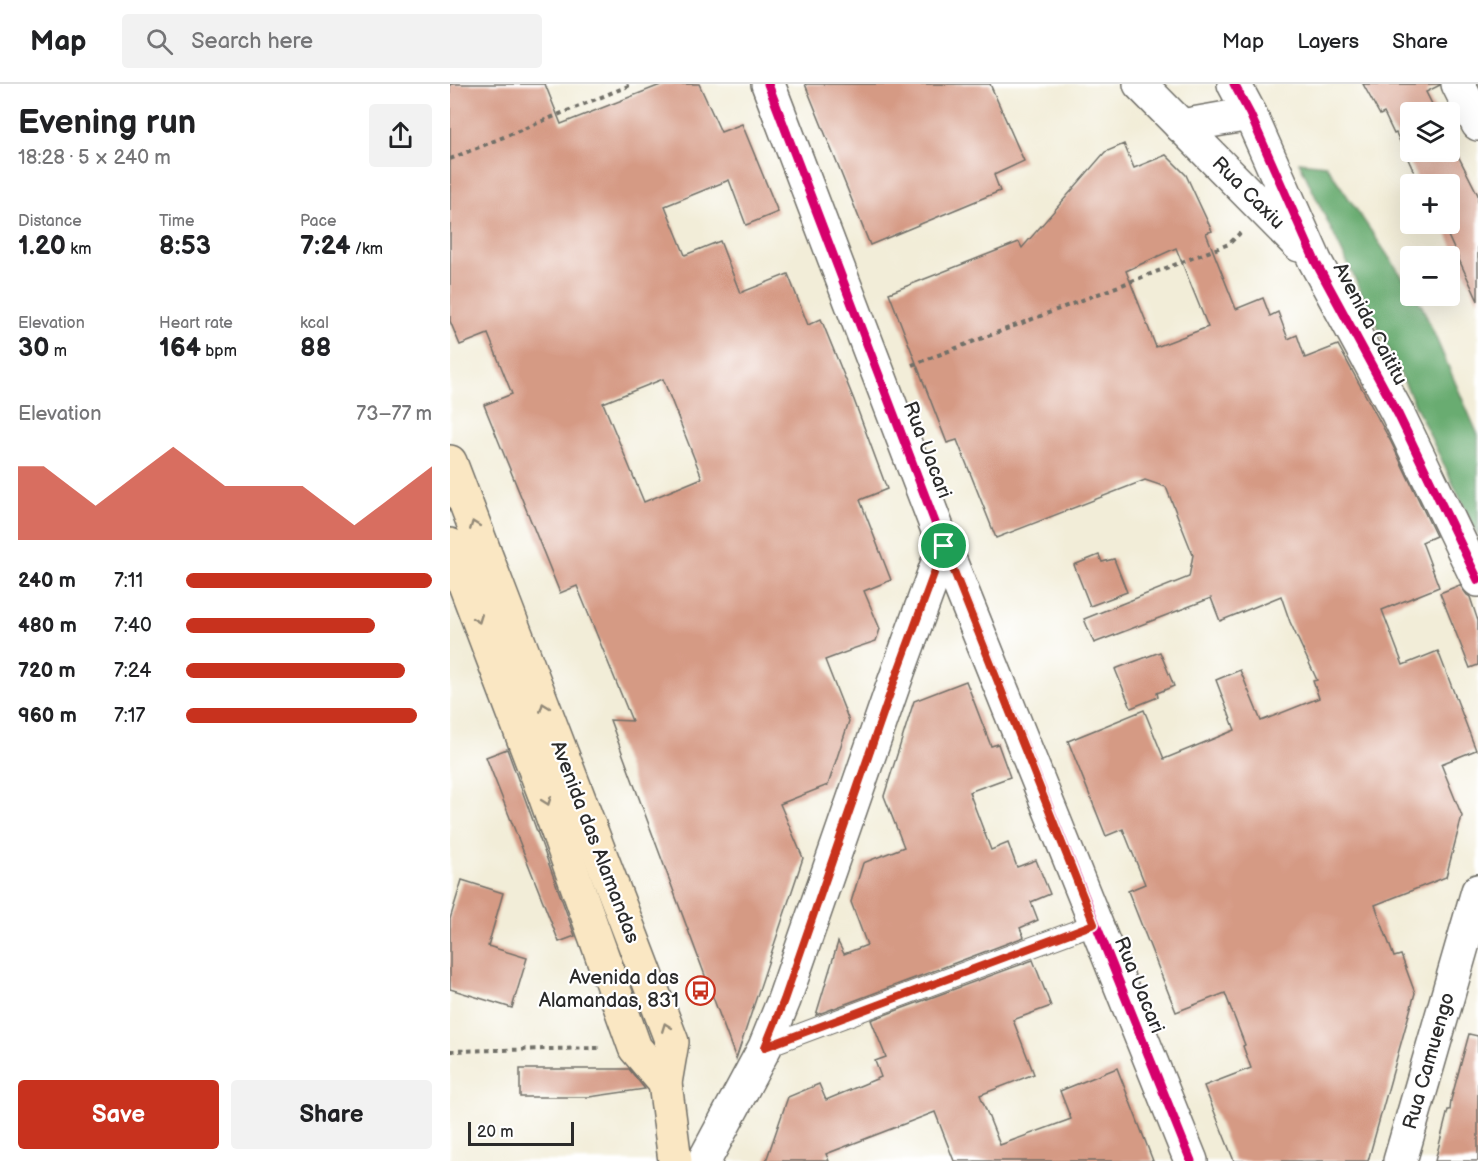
<!DOCTYPE html>
<html lang="en">
<head>
<meta charset="utf-8">
<style>
  :root { --surface:#fff; --page:#f2f2f2; --text:#202124; --muted:#757577; --line:#e0e0e0; --accent:#c8321e }
  body { margin:0; font-family:"Balsamiq Sans",sans-serif; background:var(--page); color:var(--text); height:100vh; display:flex; flex-direction:column; font-size:22px; white-space:nowrap }
  * { box-sizing:border-box; margin:0 }
  p { font-size:20px; color:var(--muted) }
  .icon { flex:none; width:33px; height:33px; fill:none; stroke:currentColor; stroke-width:2; stroke-linecap:round; stroke-linejoin:round }
  .map { position:relative; flex:1; overflow:hidden }
  .panel { display:flex; flex-direction:column; background:var(--surface); width:450px }
  .panel>* { flex:none }
  .buttons { position:absolute; left:950px; top:18px; display:grid; gap:12px }
  .buttons a { display:grid; place-items:center; width:60px; height:60px; border-radius:6px; background:var(--surface); box-shadow:0 6px 24px #0002; font-size:30px }
  .scale { position:absolute; left:18px; bottom:15px; width:106px; box-sizing:border-box; padding-left:6px; border:3px solid #2b2b2b; border-top:0; font-size:16px; line-height:21px; white-space:nowrap; color:#2b2b2b; -webkit-text-stroke:4px #fff; paint-order:stroke }
  .pin { position:absolute; display:grid; place-items:center; width:51px; height:51px; color:#fff; margin:-26px; border:3px solid #fff; border-radius:50%; box-shadow:0 2px 6px #0007 }
  .round { display:grid; place-items:center; flex:none; width:63px; height:63px; border-radius:6px; background:var(--page) }
  .headline { display:flex; align-items:center; justify-content:space-between; height:102px; padding:0 18px }
  h1 { font-size:33px; font-weight:700; line-height:45px }
  .figures { display:grid; grid-template-columns:repeat(3,1fr); gap:9px; height:102px; padding:6px 18px }
  .figures div { display:grid; align-content:center }
  .figures b { font-size:26px; font-weight:700 }
  .figures small { font-size:16px; font-weight:400 }
  .figures p { font-size:16px }
  .chart { height:168px; padding:12px 18px }
  .chart p { display:flex; justify-content:space-between }
  .chart svg { width:100%; height:108px; margin-top:6px; fill:var(--accent); opacity:.7 }
  .action { display:flex; gap:12px; margin-top:auto; padding:12px 18px }
  .action a { flex:1; height:69px; border-radius:6px; background:var(--accent); color:#fff; font-size:24px; font-weight:700; line-height:69px; text-align:center }
  .action a+a { background:var(--page); color:var(--text) }
  ul { padding:0 18px; list-style:none; font-size:20px }
  li { display:grid; grid-template-columns:96px 72px 1fr; align-items:center; height:45px }
  li i { height:15px; border-radius:8px; background:var(--accent) }
  header { display:flex; align-items:center; gap:36px; box-sizing:border-box; height:84px; padding:0 30px; background:var(--surface); border-bottom:2px solid var(--line) }
  header strong { font-size:28px }
  nav { display:flex; gap:33px; margin-inline-start:auto; font-size:21px }
  .search { width:420px; height:54px; background:var(--page); display:flex; align-items:center; gap:15px; box-sizing:border-box; padding:0 21px; border-radius:6px; color:var(--muted); font-size:22px }
  main { display:flex; flex:1; min-height:0 }
  .map>svg:first-child { display:block }
  .forest { fill:#69ac71; stroke:#4a6c4e; stroke-width:1.5 }
  .building { fill:#d59a84; fill-rule:evenodd }
  .lines { fill:none; stroke-linecap:round; stroke-linejoin:round }
  .lane-casing { stroke:#716f68; stroke-width:22 }
  .street-casing { stroke:#716f68; stroke-width:36 }
  .secondary-casing { stroke:#716f68; stroke-width:36 }
  .path { stroke:#716f68; stroke-width:4; stroke-dasharray:4.5 4.5; stroke-linecap:butt }
  .lane { stroke:#fff; stroke-width:20 }
  .street { stroke:#fff; stroke-width:33 }
  .secondary { stroke:#fae7c3; stroke-width:33 }
  .cycleway-casing { stroke:#fff; stroke-width:13 }
  .cycleway { stroke:#d6006c; stroke-width:9 }
  .oneway { stroke:#928977 }
  .route-casing { stroke:#fff; stroke-width:12 }
  .route { stroke:#c8321e; stroke-width:8 }
  .labels { text-anchor:middle; dominant-baseline:central; stroke-width:4.5; stroke-linejoin:round; paint-order:stroke }
  .street-label { font-size:20px; fill:#2b2b2b; stroke:#fff }
  .poi-label { font-size:20px; fill:#2b2b2b; stroke:#fff; text-anchor:end }
</style>
</head>
<body>
<header>
<strong>Map</strong>
<div class="search"><svg class="icon" aria-label="search" viewBox="0 0 24 24"><circle cx="10" cy="10" r="6"/><path d="M15 15l6 6"/></svg>Search here</div>
<nav><a>Map</a><a>Layers</a><a>Share</a></nav>
</header>
<main>
<section class="panel">
<div class="headline"><div><h1>Evening run</h1><p>18:28 · 5 × 240 m</p></div><a class="round"><svg class="icon" aria-label="share" viewBox="0 0 24 24"><path d="M12 15V3M7 8l5-5 5 5M5 13v7h14v-7"/></svg></a></div>
<div class="figures">
<div><p>Distance</p><b>1.20<small> km</small></b></div>
<div><p>Time</p><b>8:53</b></div>
<div><p>Pace</p><b>7:24<small> /km</small></b></div>
</div>
<div class="figures">
<div><p>Elevation</p><b>30<small> m</small></b></div>
<div><p>Heart rate</p><b>164<small> bpm</small></b></div>
<div><p>kcal</p><b>88</b></div>
</div>
<div class="chart"><p><span>Elevation</span>73–77 m</p>
<svg viewBox="0 0 160 44" preserveAspectRatio="none"><path d="M0 44V14L10 14L20 22L30 30L40 22L50 14L60 6L70 14L80 22L90 22L100 22L110 22L120 30L130 38L140 30L150 22L160 14V44z"/></svg>
</div>
<ul>
<li><b>240 m</b>7:11<i style="width:100%"></i></li>
<li><b>480 m</b>7:40<i style="width:77%"></i></li>
<li><b>720 m</b>7:24<i style="width:89%"></i></li>
<li><b>960 m</b>7:17<i style="width:94%"></i></li>
</ul>
<div class="action"><a>Save</a><a>Share</a></div>
</section>
<div class="map">
<svg width="1028" height="1077" viewBox="0 0 1028 1077">
  <rect width="100%" height="100%" fill="#fff"/>
  <filter id="ink" filterUnits="userSpaceOnUse"><feTurbulence type="fractalNoise" baseFrequency=".0167" numOctaves="2"/><feDisplacementMap in="SourceGraphic" scale="12" xChannelSelector="R" yChannelSelector="G"/><feConvolveMatrix kernelMatrix="1 2 1 2 8 2 1 2 1" color-interpolation-filters="sRGB"/></filter>
  <filter id="wash" filterUnits="userSpaceOnUse"><feTurbulence type="fractalNoise" baseFrequency=".008" numOctaves="4" result="noise"/><feDisplacementMap in="SourceGraphic" scale="24" xChannelSelector="R" yChannelSelector="G"/><feGaussianBlur stdDeviation="1.35" result="paint"/><feColorMatrix in="noise" values="0 0 0 0 0 0 0 0 0 0 0 0 0 0 0 0 0 1.4 0 .05"/><feComposite in="paint" operator="in"/></filter>
  <g filter="url(#wash)">
    <rect width="100%" height="100%" fill="#f2edd8"/>
    <polygon class="forest" points="849,78 876,81 960,204 960,212 965,212 972,222 1028,351 1028,452"/>
    <g id="blocks">
      <g class="building">
        <path d="M 0,0 L 95,0 L 111,40 L 213,0 L 249,0 L 271,48 L 292,40 L 328,128 L 296,141 L 279,96 L 215,122 L 235,171 L 270,157 L 290,209 L 338,190 L 358,241 L 371,235 L 404,316 L 437,405 L 410,416 L 441,496 L 414,507 L 430,545 L 426,557 L 399,566 L 399,567 L 375,576 L 399,637 L 378,701 L 330,720 L 353,774 L 286,975 L 160,636 L 182,637 L 127,502 L 110,509 L 34,321 L 62,310 L 38,250 L 10,261 L 0,237 ZM 213,295 L 252,394 L 194,418 L 153,319 Z"/>
        <polygon points="355,0 540,0 574,77 544,91 550,107 420,161"/>
        <polygon points="913,0 989,0 990,1 976,8 986,28 960,28 960,68 999,68 999,54 1028,111 1028,217 993,141 989,142 988,140 999,140 999,100 971,100 969,99 946,49 944,50 934,29 930,31"/>
        <path d="M 674,60 L 684,84 L 716,71 L 736,91 L 762,147 L 756,149 L 786,225 L 813,214 L 820,232 L 828,228 L 838,255 L 847,251 L 855,274 L 888,261 L 941,358 L 986,452 L 972,458 L 989,503 L 932,526 L 953,581 L 988,567 L 1026,666 L 991,680 L 1012,732 L 996,793 L 925,821 L 944,873 L 951,871 L 965,909 L 918,1077 L 784,1077 L 754,1002 L 801,984 L 793,962 L 795,961 L 775,909 L 726,928 L 678,807 L 695,800 L 673,745 L 656,752 L 618,657 L 694,626 L 714,675 L 785,646 L 766,596 L 790,586 L 811,637 L 869,614 L 863,597 L 867,596 L 840,538 L 831,512 L 770,537 L 761,514 L 644,559 L 634,535 L 739,493 L 743,471 L 716,403 L 695,396 L 546,454 L 507,356 L 497,359 L 439,209 L 569,158 L 572,164 L 655,68 ZM 726,164 L 758,243 L 706,263 L 676,187 Z"/>
        <polygon points="649,471 652,478 664,475 677,508 640,522 624,481"/>
        <polygon points="1010,501 1017,511 1020,513 1028,537 1028,581 1020,584 990,509"/>
        <polygon points="710,568 724,602 707,609 708,613 681,624 665,585"/>
        <polygon points="516,597 541,662 548,660 560,693 519,708 541,766 558,759 567,783 586,776 600,810 581,818 588,836 570,844 574,853 366,931 388,858 394,870 417,861 401,818 413,779 454,763 434,712 464,617"/>
        <polygon points="57,665 125,852 109,858 36,673"/>
        <polygon points="12,796 53,809 38,862 77,874 62,924 0,905 0,835"/>
        <polygon points="583,876 601,922 563,936 584,990 530,1011 550,1061 621,1035 610,1007 667,984 703,1077 504,1077 485,1028 376,1070 379,1077 316,1077 338,1013 369,1000 376,1016 431,993 425,977 436,973 421,936"/>
        <polygon points="1019,950 1028,952 1028,1077 985,1077 998,1026 1000,1026 1001,1016"/>
        <polygon points="70,985 179,985 195,1005 139,1013 70,1013"/>
      </g>
    </g>
  </g>
  <g filter="url(#ink)">
    <use href="#blocks" fill-opacity="0" stroke="#716f68" stroke-width="1.5"/>
    <g class="lines">
      <defs>
        <polyline id="lane" points="315,963 644,840"/>
        <g id="street">
          <polyline points="318,0 494,462 741,1077"/>
          <polyline points="690,0 849,161"/>
          <polyline points="784,0 800,30 865,177 948,330 1028,496"/>
          <polyline points="1008,0 1028,40"/>
          <polyline points="731,42 800,30"/>
          <polyline points="254,1077 315,963 334,916 444,599 494,462"/>
          <polyline points="950,1077 1028,807"/>
        </g>
        <g id="secondary">
          <polyline points="0,378 222,958 215,999 225,1077"/>
          <polyline points="0,461 94,709 185,964 215,999"/>
        </g>
      </defs>
      <use href="#lane" class="lane-casing"/>
      <use href="#street" class="street-casing"/>
      <use href="#secondary" class="secondary-casing"/>
      <g class="path">
        <polyline points="0,75 183,0"/>
        <polyline points="462,281 779,160 790,149"/>
        <polyline points="0,967 150,964"/>
      </g>
      <use href="#lane" class="lane"/>
      <use href="#street" class="street"/>
      <use href="#secondary" class="secondary"/>
      <defs>
        <g id="cycleway">
          <polyline points="318,0 494,462 741,1077"/>
          <polyline points="784,0 800,30 865,177 948,330 1028,496"/>
        </g>
      </defs>
      <use href="#cycleway" class="cycleway-casing"/>
      <use href="#cycleway" class="cycleway"/>
    </g>
    <defs><path id="oneway-chevron" d="M-2-3.5L2.5 0L-2 3.5" fill="none" stroke-width="1.6" stroke-linecap="round" stroke-linejoin="round" transform="scale(1.5)"/></defs>
    <g class="oneway">
      <use href="#oneway-chevron" transform="translate(24 441) rotate(-111)"/>
      <use href="#oneway-chevron" transform="translate(28 535) rotate(69)"/>
      <use href="#oneway-chevron" transform="translate(94 623) rotate(-111)"/>
      <use href="#oneway-chevron" transform="translate(97 717) rotate(70)"/>
      <use href="#oneway-chevron" transform="translate(216 943) rotate(-111)"/>
    </g>
  </g>
  <g class="lines" filter="url(#ink)">
    <defs>
      <polygon id="route" points="494,462 644,840 315,963 334,916 444,598"/>
    </defs>
    <use href="#route" class="route-casing"/>
    <use href="#route" class="route"/>
  </g>
  <defs>
    <symbol id="bus-ring" viewBox="-11 -11 22 22"><circle r="9.5" fill="#fff" stroke="#c8321e" stroke-width="1.5"/><path d="M-5-6H5V4H4V6H2V4H-2V6H-4V4H-5ZM-3.5-4V0h7V-4ZM-3.5 1.2v1.5H-2V1.2ZM2 1.2v1.5H3.5V1.2Z" fill="#c8321e"/></symbol>
  </defs>
  <g fill-rule="evenodd">
    <use href="#bus-ring" x="234" y="890" width="33" height="33"/>
  </g>
  <g class="labels">
    <g class="street-label">
      <text transform="translate(798 109) rotate(45)">Rua Caxiu</text>
      <text transform="translate(920 240) rotate(62)">Avenida Caititu</text>
      <text transform="translate(477 366) rotate(69)">Rua Uacari</text>
      <text transform="translate(145 758) rotate(69)">Avenida das Alamandas</text>
      <text transform="translate(689 901) rotate(68)">Rua Uacari</text>
      <text transform="translate(979 977) rotate(-74)">Rua Camuengo</text>
    </g>
    <g class="poi-label">
      <text x="229" y="894">Avenida das<tspan x="229" dy="23">Alamandas, 831</tspan></text>
    </g>
  </g>
</svg>
<div class="buttons">
<a><svg class="icon" aria-label="layers" viewBox="0 0 24 24"><path d="M12 4l9 5-9 5-9-5zM3 14l9 5 9-5"/></svg></a>
<a>+</a>
<a>−</a>
</div>
<div class="scale">20 m</div>
<div class="pin" style="left:494px;top:462px;background:#1e9e55"><svg class="icon" aria-label="arrive" viewBox="0 0 24 24"><path d="M6 21V4h12l-3 4 3 4H6"/></svg></div>
</div>
</main>
</body>
</html>
